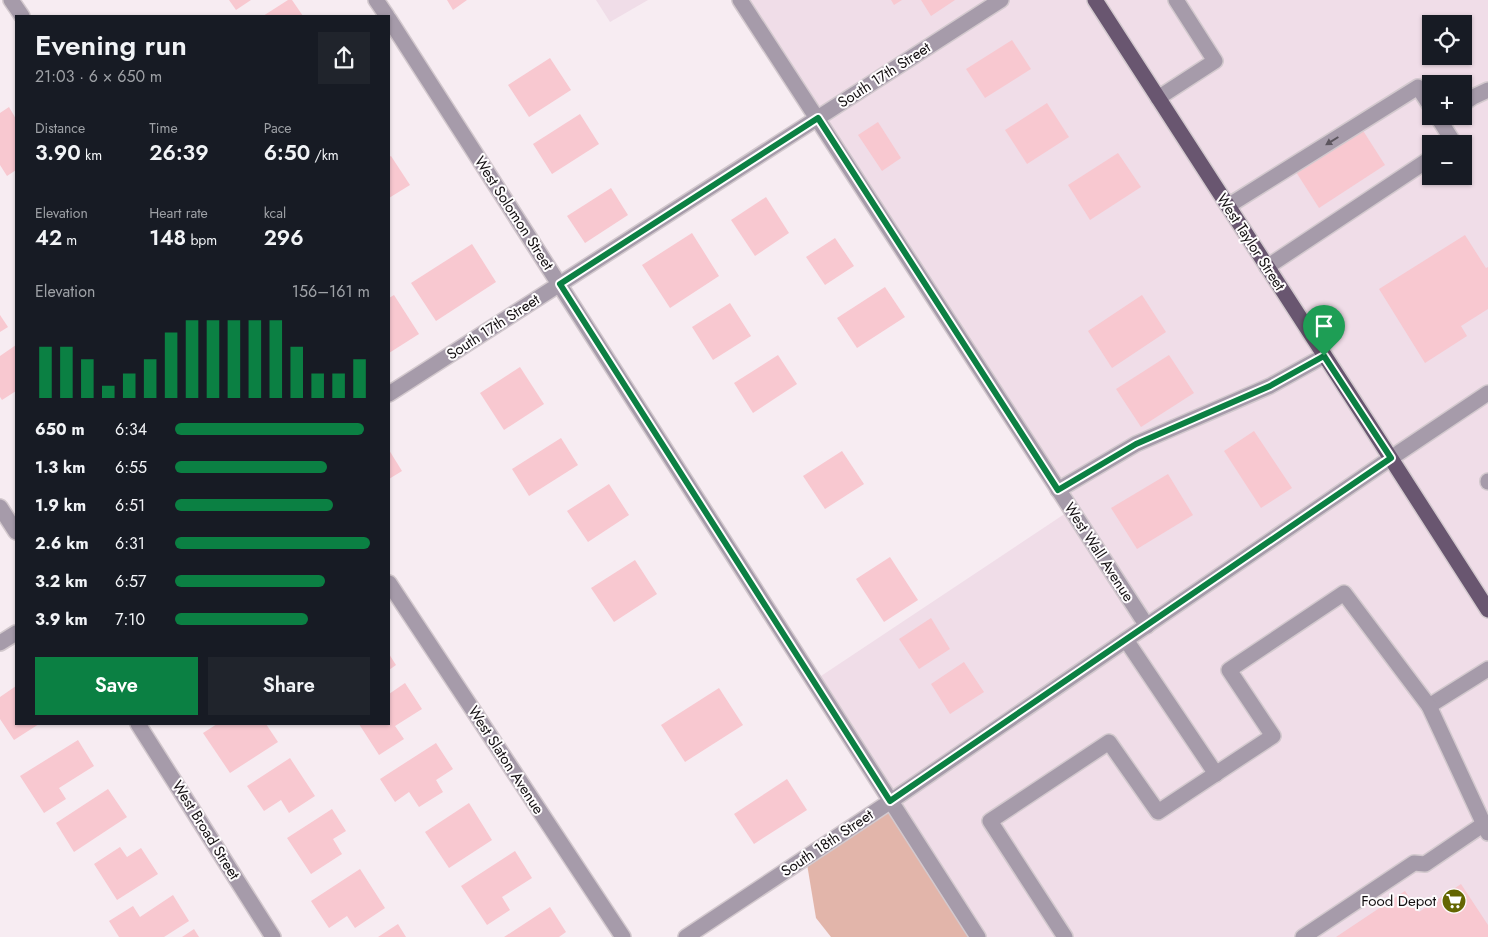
<!DOCTYPE html>
<html lang="en">
<head>
<meta charset="utf-8">
<style>
  :root { --surface:#171b24; --page:#20242c; --text:#f1f3f6; --muted:#9ea1a6; --accent:#0b8043 }
  body { margin:0; font-family:Jost,sans-serif; background:var(--page); color:var(--text); height:100vh; display:flex; flex-direction:column; font-size:19px; white-space:nowrap }
  * { box-sizing:border-box; margin:0 }
  p { font-size:16px; color:var(--muted) }
  .icon { flex:none; width:28px; height:28px; fill:none; stroke:currentColor; stroke-width:2; stroke-linecap:round; stroke-linejoin:round }
  .map { position:relative; flex:1; overflow:hidden }
  .side { position:absolute; left:15px; top:15px; width:375px; height:710px; display:flex; flex-direction:column; background:var(--surface); border-radius:0px; box-shadow:0 1px 4px #0004 }
  .side>* { flex:none }
  .controls { position:absolute; left:1422px; top:15px; display:grid; gap:10px }
  .controls a { display:grid; place-items:center; width:50px; height:50px; border-radius:0px; background:var(--surface); box-shadow:0 1px 4px #0004; font-size:25px }
  .pin { position:absolute; display:grid; place-items:center; width:42px; height:42px; color:#fff; margin:-51px -21px; border-radius:50% 50% 50% 0; rotate:-45deg; box-shadow:0 0 5px #0007 }
  .pin .icon { rotate:45deg }
  .round { display:grid; place-items:center; flex:none; width:52px; height:52px; border-radius:0px; background:var(--page) }
  .headline { display:flex; align-items:center; justify-content:space-between; height:85px; padding:0 20px }
  h1 { font-size:28px; font-weight:600; line-height:38px }
  .stats { display:grid; grid-template-columns:repeat(3,1fr); gap:8px; height:85px; padding:5px 20px }
  .stats div { display:grid; align-content:center }
  .stats b { font-size:21px; font-weight:600 }
  .stats small { font-size:14px; font-weight:400 }
  .stats p { font-size:14px }
  .chart { height:140px; padding:10px 20px }
  .chart p { display:flex; justify-content:space-between }
  .chart svg { width:100%; height:90px; margin-top:5px; stroke:var(--accent); stroke-width:6 }
  .cta { display:flex; gap:10px; margin-top:auto; padding:10px 20px }
  .cta a { flex:1; height:58px; border-radius:0px; background:var(--accent); color:#fff; font-size:20px; font-weight:600; line-height:58px; text-align:center }
  .cta a+a { background:var(--page); color:var(--text) }
  ul { padding:0 20px; list-style:none; font-size:16px }
  li { display:grid; grid-template-columns:80px 60px 1fr; align-items:center; height:38px }
  li i { height:12px; border-radius:6px; background:var(--accent) }
  .map>svg:first-child { display:block }
  .built { fill:#f0dde8; fill-rule:evenodd }
  .forest { fill:#e2b5aa }
  .building { fill:#f8c8d0 }
  .lines { fill:none; stroke-linecap:round; stroke-linejoin:round }
  .minor-casing { stroke:#d3c9ce; stroke-width:18 }
  .major-casing { stroke:#d3c9ce; stroke-width:18 }
  .minor { stroke:#a69baa; stroke-width:15 }
  .major { stroke:#695670; stroke-width:15 }
  .oneway { fill:#5c555e }
  .route-casing { stroke:#fff; stroke-width:10 }
  .route { stroke:#0b8043; stroke-width:6 }
  .labels { text-anchor:middle; dominant-baseline:central; stroke-width:4; stroke-linejoin:round; paint-order:stroke }
  .street-label { font-size:15px; fill:#130f11; stroke:#fefcfd }
  .poi-label { font-size:15px; fill:#130f11; stroke:#fefcfd; text-anchor:end }
</style>
</head>
<body>
<div class="map">
<svg width="1488" height="937" viewBox="0 0 1488 937">
  <rect width="100%" height="100%" fill="#f7ecf2"/>
  <g class="built">
    <polygon points="596,0 648,0 610,22"/>
    <path d="M 740,0 L 1488,0 L 1488,937 L 980,937 L 818,678 L 1066,513 ZM 1431,24 L 1464,24 L 1464,56 L 1431,56 ZM 1431,84 L 1464,84 L 1464,116 L 1431,116 ZM 1431,144 L 1464,144 L 1464,176 L 1431,176 Z"/>
  </g>
  <polygon class="forest" points="891,801 978,937 831,937 816,918 806,858"/>
  <g class="building">
    <polygon points="229,0 251,0 236,10"/>
    <polygon points="288,0 292,0 303,16 263,16"/>
    <polygon points="447,0 467,0 453,10"/>
    <polygon points="891,0 902,0 894,5"/>
    <polygon points="921,0 955,0 931,16"/>
    <polygon points="1012,40 1031,69 985,98 966,69"/>
    <polygon points="550,58 571,90 529,117 508,85"/>
    <polygon points="1047,103 1069,137 1027,164 1005,130"/>
    <polygon points="9,107 16,119 16,170 7,176 0,165 0,113"/>
    <polygon points="580,114 599,144 552,174 533,144"/>
    <polygon points="878,122 901,158 882,171 858,135"/>
    <polygon points="1362,129 1385,165 1319,208 1296,172"/>
    <polygon points="1118,153 1141,187 1090,220 1068,185"/>
    <polygon points="391,156 410,185 389,198 389,157"/>
    <polygon points="611,188 628,215 585,243 567,216"/>
    <polygon points="766,197 789,233 755,256 731,220"/>
    <polygon points="692,233 719,276 670,308 642,265"/>
    <polygon points="1465,235 1486,268 1488,267 1488,309 1461,326 1467,336 1425,363 1379,289"/>
    <polygon points="835,238 854,266 825,285 806,257"/>
    <polygon points="472,244 496,282 436,321 411,283"/>
    <polygon points="885,287 905,317 857,348 837,318"/>
    <polygon points="394,295 419,334 389,353 389,298"/>
    <polygon points="1142,295 1166,332 1112,368 1088,331"/>
    <polygon points="730,303 751,336 713,360 692,327"/>
    <polygon points="0,315 8,327 0,332"/>
    <polygon points="16,345 16,391 2,400 0,397 0,356"/>
    <polygon points="778,355 797,384 753,413 734,383"/>
    <polygon points="1169,355 1194,393 1141,427 1116,389"/>
    <polygon points="520,367 544,404 504,430 480,393"/>
    <polygon points="1254,431 1292,488 1261,508 1224,451"/>
    <polygon points="561,438 578,465 529,496 512,469"/>
    <polygon points="389,450 402,471 389,479"/>
    <polygon points="842,451 864,484 825,509 803,476"/>
    <polygon points="1168,474 1193,515 1137,549 1111,508"/>
    <polygon points="609,484 629,515 588,542 567,511"/>
    <polygon points="890,557 918,600 884,622 856,579"/>
    <polygon points="635,560 657,594 614,622 591,588"/>
    <polygon points="931,618 950,649 919,669 899,639"/>
    <polygon points="389,654 396,665 389,670"/>
    <polygon points="964,662 984,692 950,714 931,684"/>
    <polygon points="405,683 422,709 395,726 404,739 379,755 359,724 389,724 389,694"/>
    <polygon points="16,686 16,724 39,724 14,740 0,719 0,697"/>
    <polygon points="719,688 743,725 685,762 661,725"/>
    <polygon points="217,724 266,724 278,742 230,773 203,733"/>
    <polygon points="78,740 94,766 59,788 66,799 44,813 20,776"/>
    <polygon points="436,743 453,769 436,780 443,792 419,807 409,792 395,802 380,779"/>
    <polygon points="290,758 315,796 289,813 281,800 264,811 247,786"/>
    <polygon points="787,779 807,810 754,844 734,814"/>
    <polygon points="108,789 127,817 74,852 56,823"/>
    <polygon points="469,803 492,840 449,868 425,832"/>
    <polygon points="332,809 346,831 333,839 342,854 311,874 287,838"/>
    <polygon points="120,847 127,857 141,848 158,874 117,900 94,864"/>
    <polygon points="515,851 532,878 502,897 510,910 487,925 461,886"/>
    <polygon points="360,869 385,908 355,928 347,916 329,928 311,901"/>
    <polygon points="1461,884 1488,925 1488,937 1336,937 1405,891 1419,912"/>
    <polygon points="173,895 189,921 164,937 119,937 109,921 133,906 140,917"/>
    <polygon points="550,907 566,932 559,937 504,937"/>
    <polygon points="398,924 406,937 378,937"/>
    <polygon points="194,929 199,937 182,937"/>
  </g>
  <g class="lines">
    <defs>
      <g id="minor">
        <polyline points="11,0 22,16"/>
        <polyline points="376,0 387,16"/>
        <polyline points="740,0 1147,626"/>
        <polyline points="389,19 978,937"/>
        <polyline points="1158,98 1215,61 1176,0"/>
        <polyline points="1464,103 1473,97 1488,90"/>
        <polyline points="1437,116 1454,143 1453,144"/>
        <polyline points="1228,206 1418,87 1431,107"/>
        <polyline points="1267,267 1431,158"/>
        <polyline points="389,394 1001,0"/>
        <polyline points="1488,481 1488,482"/>
        <polyline points="1058,490 1136,444 1270,386 1324,356"/>
        <polyline points="0,507 16,532"/>
        <polyline points="389,583 623,937"/>
        <polyline points="1126,640 1216,774"/>
        <polyline points="0,643 16,633"/>
        <polyline points="1429,706 1488,669"/>
        <polyline points="138,724 273,937"/>
        <polyline points="686,937 891,801 1391,458 1488,393"/>
        <polyline points="1065,937 990,821 1109,742 1158,812 1273,736 1229,670 1344,593 1429,706 1488,833"/>
        <polyline points="1303,937 1414,863 1425,864 1484,824"/>
      </g>
      <path id="major" d="M 1095,0 C 1226,203 1358,406 1488,610"/>
    </defs>
    <use href="#minor" class="minor-casing"/>
    <use href="#major" class="major-casing"/>
    <use href="#minor" class="minor"/>
    <use href="#major" class="major"/>
  </g>
  <defs><path id="oneway-solid" d="M-6-.8H1V-3.2L6.5 0L1 3.2V.8H-6Z" transform="scale(1.25)"/></defs>
  <use class="oneway" href="#oneway-solid" transform="translate(1332 141) rotate(148)"/>
  <g class="lines">
    <defs>
      <polygon id="route" points="818,118 1058,490 1136,444 1270,386 1324,356 1391,458 890,801 560,284"/>
    </defs>
    <use href="#route" class="route-casing"/>
    <use href="#route" class="route"/>
  </g>
  <defs>
    <symbol id="supermarket-disc" viewBox="-11 -11 22 22"><circle r="9.5" fill="#646601" stroke="#fefcfd"/><path d="M-6-5.5h2.5l.6 2H6L4.5 2H-2.5L-4.4-4H-6ZM-1.5 3.2a1.3 1.3 0 1 0 .1 0ZM3 3.2a1.3 1.3 0 1 0 .1 0Z" fill="#fff"/></symbol>
  </defs>
  <g fill-rule="evenodd">
    <use href="#supermarket-disc" x="1440" y="887" width="28" height="28"/>
  </g>
  <g class="labels">
    <g class="street-label">
      <text transform="translate(884 75) rotate(-33)">South 17th Street</text>
      <text transform="translate(514 213) rotate(57)">West Solomon Street</text>
      <text transform="translate(1251 242) rotate(57)">West Taylor Street</text>
      <text transform="translate(493 327) rotate(-33)">South 17th Street</text>
      <text transform="translate(1099 552) rotate(57)">West Wall Avenue</text>
      <text transform="translate(506 760) rotate(57)">West Slaton Avenue</text>
      <text transform="translate(206 830) rotate(58)">West Broad Street</text>
      <text transform="translate(827 843) rotate(-34)">South 18th Street</text>
    </g>
    <g class="poi-label">
      <text x="1436" y="901">Food Depot</text>
    </g>
  </g>
</svg>
<div class="controls">
<a><svg class="icon" aria-label="locate" viewBox="0 0 24 24"><circle cx="12" cy="12" r="6"/><path d="M12 2v4M12 18v4M2 12h4M18 12h4"/></svg></a>
<a>+</a>
<a>−</a>
</div>
<div class="pin" style="left:1324px;top:356px;background:#1e9e55"><svg class="icon" aria-label="arrive" viewBox="0 0 24 24"><path d="M6 21V4h12l-3 4 3 4H6"/></svg></div>
<section class="side">
<div class="headline"><div><h1>Evening run</h1><p>21:03 · 6 × 650 m</p></div><a class="round"><svg class="icon" aria-label="share" viewBox="0 0 24 24"><path d="M12 15V3M7 8l5-5 5 5M5 13v7h14v-7"/></svg></a></div>
<div class="stats">
<div><p>Distance</p><b>3.90<small> km</small></b></div>
<div><p>Time</p><b>26:39</b></div>
<div><p>Pace</p><b>6:50<small> /km</small></b></div>
</div>
<div class="stats">
<div><p>Elevation</p><b>42<small> m</small></b></div>
<div><p>Heart rate</p><b>148<small> bpm</small></b></div>
<div><p>kcal</p><b>296</b></div>
</div>
<div class="chart"><p><span>Elevation</span>156–161 m</p>
<svg viewBox="0 0 160 44" preserveAspectRatio="none"><path d="M5 44V19M15 44V19M25 44V25M35 44V38M45 44V32M55 44V25M65 44V12M75 44V6M85 44V6M95 44V6M105 44V6M115 44V6M125 44V19M135 44V32M145 44V32M155 44V25"/></svg>
</div>
<ul>
<li><b>650 m</b>6:34<i style="width:97%"></i></li>
<li><b>1.3 km</b>6:55<i style="width:78%"></i></li>
<li><b>1.9 km</b>6:51<i style="width:81%"></i></li>
<li><b>2.6 km</b>6:31<i style="width:100%"></i></li>
<li><b>3.2 km</b>6:57<i style="width:77%"></i></li>
<li><b>3.9 km</b>7:10<i style="width:68%"></i></li>
</ul>
<div class="cta"><a>Save</a><a>Share</a></div>
</section>
</div>
</body>
</html>
